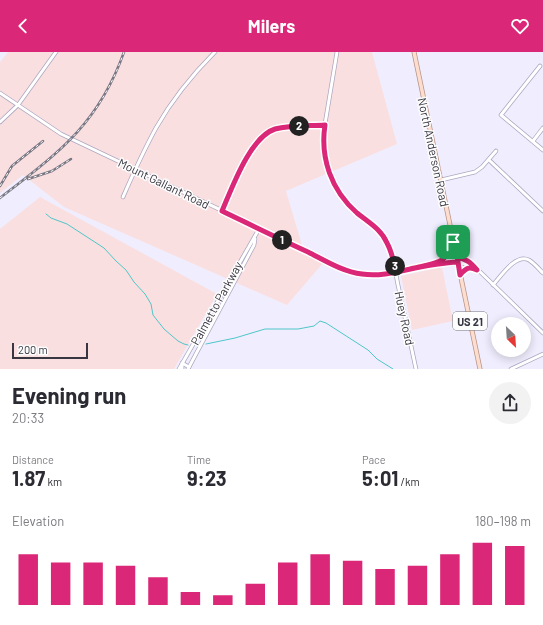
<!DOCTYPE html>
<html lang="en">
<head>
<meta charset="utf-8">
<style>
  :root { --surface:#fff; --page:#f2f2f3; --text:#2b2b33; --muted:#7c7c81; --accent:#db2777 }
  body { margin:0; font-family:Barlow,sans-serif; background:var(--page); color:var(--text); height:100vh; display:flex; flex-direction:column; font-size:15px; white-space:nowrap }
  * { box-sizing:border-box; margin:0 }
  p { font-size:13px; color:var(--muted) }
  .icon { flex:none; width:22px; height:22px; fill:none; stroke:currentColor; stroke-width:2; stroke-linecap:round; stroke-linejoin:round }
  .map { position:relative; height:317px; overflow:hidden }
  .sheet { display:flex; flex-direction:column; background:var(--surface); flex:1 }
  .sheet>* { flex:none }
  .needle { width:26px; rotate:155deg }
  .fabs { position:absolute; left:491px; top:265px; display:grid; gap:8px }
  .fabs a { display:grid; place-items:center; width:40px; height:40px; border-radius:50%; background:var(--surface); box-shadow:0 2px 10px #0003; font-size:20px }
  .scale { position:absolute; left:12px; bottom:10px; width:76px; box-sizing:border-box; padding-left:4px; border:2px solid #383641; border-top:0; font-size:11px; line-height:14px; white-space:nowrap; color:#383641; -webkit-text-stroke:3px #fdfdfd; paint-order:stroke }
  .pin { position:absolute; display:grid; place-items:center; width:34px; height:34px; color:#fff; margin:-17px; border-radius:8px; box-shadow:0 2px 6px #0006 }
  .km { position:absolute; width:20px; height:20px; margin:-10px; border-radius:50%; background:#222; color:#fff; font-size:11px; line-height:20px; text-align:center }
  .round { display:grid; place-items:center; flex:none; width:42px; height:42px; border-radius:21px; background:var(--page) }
  .summary { display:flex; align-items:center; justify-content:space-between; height:68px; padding:0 12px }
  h1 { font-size:22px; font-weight:700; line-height:30px }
  .stats { display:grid; grid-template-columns:repeat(3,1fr); gap:6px; height:68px; padding:4px 12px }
  .stats div { display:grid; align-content:center }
  .stats b { font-size:20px; font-weight:700 }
  .stats small { font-size:11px; font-weight:400 }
  .stats p { font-size:11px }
  .chart { height:112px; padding:8px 12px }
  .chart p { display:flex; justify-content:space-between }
  .chart svg { width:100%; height:72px; margin-top:4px; stroke:var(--accent); stroke-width:6 }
  header { display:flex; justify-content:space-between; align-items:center; height:52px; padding:0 12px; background:var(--accent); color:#fff; font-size:18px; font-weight:700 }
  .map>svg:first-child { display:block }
  .industrial { fill:#fadfe0 }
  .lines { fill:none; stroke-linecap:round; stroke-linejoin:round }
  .stream { stroke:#4fc6ca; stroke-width:1 }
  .minor-casing { stroke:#aba7c0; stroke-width:4.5 }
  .major-casing { stroke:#b79488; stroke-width:5 }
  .minor { stroke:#fff; stroke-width:3 }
  .major { stroke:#fdddce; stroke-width:3.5 }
  .rail-casing { stroke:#797784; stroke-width:2.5 }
  .rail { stroke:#fdfdfd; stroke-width:1; stroke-dasharray:3; stroke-linecap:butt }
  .route-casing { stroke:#fff; stroke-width:8 }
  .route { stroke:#db2777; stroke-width:5 }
  .labels { text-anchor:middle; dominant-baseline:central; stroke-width:3; stroke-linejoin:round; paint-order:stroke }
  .shield { fill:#fdfdfd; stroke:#737279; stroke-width:1 }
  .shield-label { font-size:11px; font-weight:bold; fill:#383641 }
  .street-label { font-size:12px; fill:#383641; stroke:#fdfdfd }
</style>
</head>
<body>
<header><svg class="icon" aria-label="back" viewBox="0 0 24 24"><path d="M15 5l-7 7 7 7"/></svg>Milers<svg class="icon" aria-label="heart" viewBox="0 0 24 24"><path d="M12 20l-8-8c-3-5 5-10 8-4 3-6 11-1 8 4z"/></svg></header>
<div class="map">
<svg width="543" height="317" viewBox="0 0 543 317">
  <rect width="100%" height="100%" fill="#f0eefe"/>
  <g class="industrial">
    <polygon points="8,0 372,0 397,92 286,139 304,200 324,210 287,253 64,155 23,123 0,141 0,10"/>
    <polygon points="40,145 217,242 174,317 0,317 0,177"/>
    <polygon points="442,215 453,269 412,278 401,224"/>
  </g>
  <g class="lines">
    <g class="stream">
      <polyline points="46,162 51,166 67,172 104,196 116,209 126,218 134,230 145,242 151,252 153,263 164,277 178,289 184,292 188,293"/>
      <polyline points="206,292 235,286 265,277 298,277 314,274 320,269 326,271 368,298 377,307 393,317"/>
    </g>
    <defs>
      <g id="minor">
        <path d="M 337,0 L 324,78 C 322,110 332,138 356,160 C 367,169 379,176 387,189 C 394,202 395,219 398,233 C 404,261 410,289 416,317"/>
        <polyline points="540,14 501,63 543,98"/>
        <path d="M 0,41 L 61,82 L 349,219 C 359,222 369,223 380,223 C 407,221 433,207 460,211 C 466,211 472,216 477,218"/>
        <polyline points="0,70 18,53 56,0"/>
        <polyline points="533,89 543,76"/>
        <polyline points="489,108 543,159"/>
        <polyline points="441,128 475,120 482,115 496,99"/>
        <path d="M 123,145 C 133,122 144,98 156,76 C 172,48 192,23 215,0"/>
        <path d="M 222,159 C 232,136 250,85 275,77 C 290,73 309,74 325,73"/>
        <path d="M 443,209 C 452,205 460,205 469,209 L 543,281"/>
        <path d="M 493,233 C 501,224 516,201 529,208 C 534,211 539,217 543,221"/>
        <polyline points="179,317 259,177"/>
        <polyline points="182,317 182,311 189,315"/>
        <polyline points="188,317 254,193 255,187"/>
        <polyline points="511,317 543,302"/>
      </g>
      <g id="major">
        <polyline points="414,0 480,317"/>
        <polyline points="437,212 448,204 453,192"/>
        <polyline points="460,223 466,216 471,215"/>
      </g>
    </defs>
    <use href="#minor" class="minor-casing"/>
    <use href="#major" class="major-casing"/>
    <use href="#minor" class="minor"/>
    <use href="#major" class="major"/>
    <defs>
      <g id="rail">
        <polyline points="28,127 52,119 71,107"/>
        <polyline points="0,134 12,114 43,89"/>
        <path d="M 0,146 C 58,101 98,73 124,0"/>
      </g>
    </defs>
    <use href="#rail" class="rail-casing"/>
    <use href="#rail" class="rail"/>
  </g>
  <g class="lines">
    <defs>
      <path id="route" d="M 453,190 C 448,210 437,211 419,215 C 400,219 381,225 362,222 C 343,220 324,208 308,200 C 279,187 251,173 222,159 C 232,136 250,85 275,77 C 290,73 309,74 325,73 C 320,106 331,138 357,161 C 368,170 381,177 387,191 C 392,200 394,210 396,220 C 416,216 436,211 458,210 L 460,223 C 466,216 469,214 477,218 C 471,211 466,206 457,206 L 453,190"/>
    </defs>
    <use href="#route" class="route-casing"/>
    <use href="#route" class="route"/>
  </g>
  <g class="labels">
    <rect class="shield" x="453" y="260" width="34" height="18" rx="3"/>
    <g class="shield-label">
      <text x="470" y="269">US 21</text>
    </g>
    <g class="street-label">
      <text transform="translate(434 100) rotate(78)">North Anderson Road</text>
      <text transform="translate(164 131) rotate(26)">Mount Gallant Road</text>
      <text transform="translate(216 251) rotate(-61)">Palmetto Parkway</text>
      <text transform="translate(405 266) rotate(78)">Huey Road</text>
    </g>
  </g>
</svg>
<div class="fabs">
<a><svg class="needle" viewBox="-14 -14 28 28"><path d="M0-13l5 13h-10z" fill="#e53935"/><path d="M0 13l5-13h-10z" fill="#7c7c81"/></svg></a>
</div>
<div class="scale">200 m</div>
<div class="pin" style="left:453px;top:190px;background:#1e9e55"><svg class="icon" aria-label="arrive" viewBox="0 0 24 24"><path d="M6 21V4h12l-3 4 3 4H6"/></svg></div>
<b class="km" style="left:282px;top:188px">1</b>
<b class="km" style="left:299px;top:74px">2</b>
<b class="km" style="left:395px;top:214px">3</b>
</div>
<section class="sheet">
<div class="summary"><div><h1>Evening run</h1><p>20:33</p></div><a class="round"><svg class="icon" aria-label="share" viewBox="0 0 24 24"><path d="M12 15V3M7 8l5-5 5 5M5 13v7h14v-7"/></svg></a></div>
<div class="stats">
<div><p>Distance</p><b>1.87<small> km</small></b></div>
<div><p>Time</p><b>9:23</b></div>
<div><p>Pace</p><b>5:01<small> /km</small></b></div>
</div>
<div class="chart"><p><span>Elevation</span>180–198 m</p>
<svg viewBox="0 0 160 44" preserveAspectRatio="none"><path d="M5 44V13M15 44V18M25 44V18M35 44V20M45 44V27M55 44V36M65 44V38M75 44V31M85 44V18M95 44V13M105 44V17M115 44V22M125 44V20M135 44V13M145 44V6M155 44V8"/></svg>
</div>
</section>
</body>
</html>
